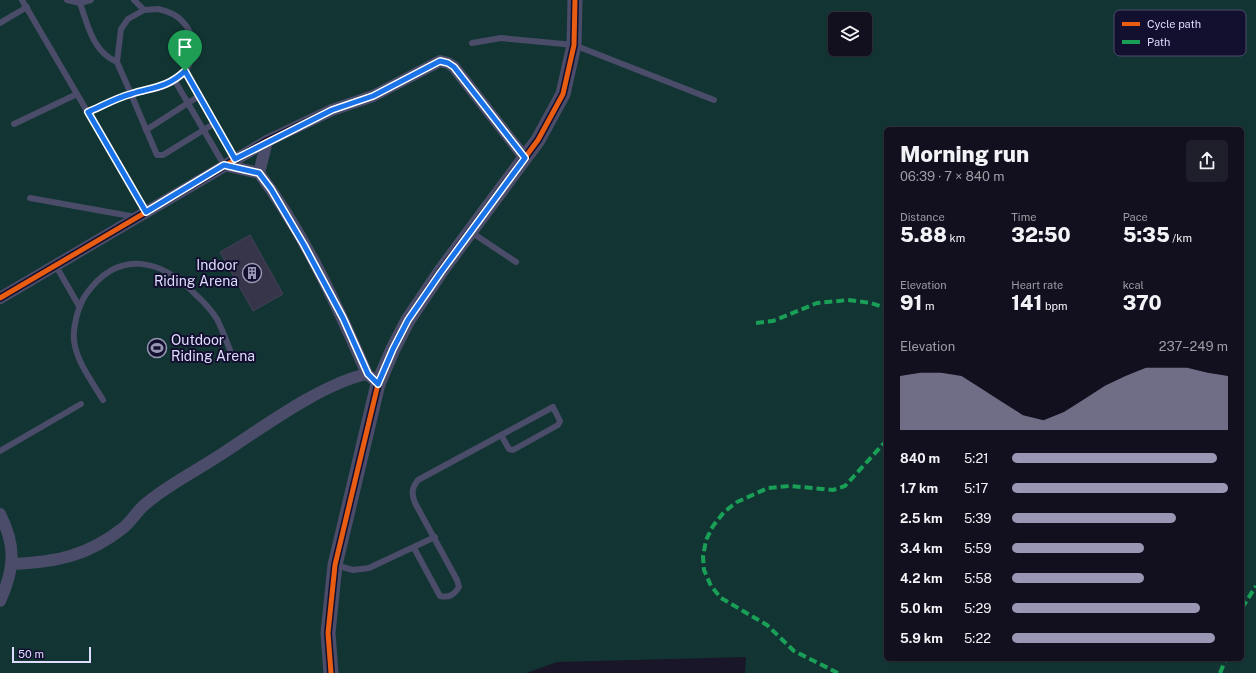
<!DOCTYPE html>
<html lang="en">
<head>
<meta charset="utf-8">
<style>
  :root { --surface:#12101e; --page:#1f1e2b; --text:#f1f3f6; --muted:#9c9da4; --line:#31303c; --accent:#9997b4 }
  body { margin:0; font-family:"Public Sans",sans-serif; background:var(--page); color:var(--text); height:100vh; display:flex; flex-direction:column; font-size:15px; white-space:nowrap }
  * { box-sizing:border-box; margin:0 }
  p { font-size:13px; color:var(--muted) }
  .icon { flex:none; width:22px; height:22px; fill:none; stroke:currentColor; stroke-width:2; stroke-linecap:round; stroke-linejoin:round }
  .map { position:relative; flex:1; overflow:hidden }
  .drawer { position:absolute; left:884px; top:127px; width:360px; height:534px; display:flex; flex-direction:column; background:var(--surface); border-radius:6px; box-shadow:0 1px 3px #0004,0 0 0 1px var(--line) }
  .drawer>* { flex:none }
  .fabs { position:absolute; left:828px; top:12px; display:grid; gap:8px }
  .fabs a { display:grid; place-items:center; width:44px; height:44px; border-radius:6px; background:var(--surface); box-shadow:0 1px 3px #0004,0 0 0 1px var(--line); font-size:20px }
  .scale { position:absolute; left:12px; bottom:10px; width:79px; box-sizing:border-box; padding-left:4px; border:2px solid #dfddff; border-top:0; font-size:11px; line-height:14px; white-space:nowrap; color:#dfddff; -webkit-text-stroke:3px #120f2f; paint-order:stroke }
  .pin { position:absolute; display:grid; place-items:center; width:34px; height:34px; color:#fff; margin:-41px -17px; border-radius:50% 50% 50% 0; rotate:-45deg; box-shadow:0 0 4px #0007 }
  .pin .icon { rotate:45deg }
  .round { display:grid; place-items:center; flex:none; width:42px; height:42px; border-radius:6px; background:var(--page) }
  .overview { display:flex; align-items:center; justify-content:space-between; height:68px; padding:0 16px }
  h1 { font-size:22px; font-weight:800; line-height:30px }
  .metrics { display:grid; grid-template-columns:repeat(3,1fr); gap:6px; height:68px; padding:4px 16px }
  .metrics div { display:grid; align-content:center }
  .metrics b { font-size:20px; font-weight:800 }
  .metrics small { font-size:11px; font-weight:400 }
  .metrics p { font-size:11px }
  .chart { height:112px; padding:8px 16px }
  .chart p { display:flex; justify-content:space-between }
  .chart svg { width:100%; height:72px; margin-top:4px; fill:var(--accent); opacity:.7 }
  ul { padding:0 16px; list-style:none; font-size:13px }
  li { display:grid; grid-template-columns:64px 48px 1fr; align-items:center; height:30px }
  li i { height:10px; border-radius:5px; background:var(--accent) }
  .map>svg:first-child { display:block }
  .green { fill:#123533; fill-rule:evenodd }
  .building { fill:#373549; stroke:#44415b }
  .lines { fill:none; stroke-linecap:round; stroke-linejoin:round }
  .service { stroke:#4b4c69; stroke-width:6 }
  .minor { stroke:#4b4c69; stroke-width:12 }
  .tertiary { stroke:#4b4c69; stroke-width:15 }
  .quiet { stroke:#1a9f57; stroke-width:4; stroke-dasharray:8 4; stroke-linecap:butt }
  .cycleway-casing { stroke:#120f2f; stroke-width:8 }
  .cycleway { stroke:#e95d12; stroke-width:5 }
  .route-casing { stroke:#fff; stroke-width:8 }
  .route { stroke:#1a73e8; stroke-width:5 }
  .labels { text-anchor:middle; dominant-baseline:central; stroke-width:4; stroke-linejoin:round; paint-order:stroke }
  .poi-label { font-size:14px; fill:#dfddff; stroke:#120f2f; text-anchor:end }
  .key { fill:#120f2f; stroke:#504d6d; stroke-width:1 }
  .key-label { font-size:11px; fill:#dfddff }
</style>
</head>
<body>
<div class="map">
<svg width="1256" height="673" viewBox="0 0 1256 673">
  <rect width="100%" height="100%" fill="#181628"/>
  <path class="green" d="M 0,0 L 1256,0 L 1256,673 L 745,673 L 746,657 L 557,662 L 526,673 L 0,673 ZM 835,19 L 865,19 L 865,49 L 835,49 ZM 886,129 L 1242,129 L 1242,659 L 886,659 Z"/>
  <polygon class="building" points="250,235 283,294 253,311 220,252"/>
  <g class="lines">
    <g class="service">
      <polyline points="22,0 146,212"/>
      <polyline points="67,0 80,3 91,0"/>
      <polyline points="134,0 144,10"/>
      <path d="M 80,3 C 88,26 93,52 117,62"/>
      <path d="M 158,9 C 167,11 176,14 182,21 C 199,38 195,67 176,80 C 163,89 145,91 131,94 L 117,62 L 121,29 L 128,19 L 144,10 Z"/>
      <polyline points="0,23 27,7"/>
      <polyline points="472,43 501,38 574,45 714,100"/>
      <polyline points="185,71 235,159"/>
      <polyline points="175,81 224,165"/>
      <polyline points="88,112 131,94 157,155 163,155 215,123"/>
      <polyline points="14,124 77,94"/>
      <polyline points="146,130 199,96"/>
      <polyline points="30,198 136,217"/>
      <polyline points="471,232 516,262"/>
      <polyline points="56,266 79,306"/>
      <path d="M 103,400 C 93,383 79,365 75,346 C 71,331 78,305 87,293 C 119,249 161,259 195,294 C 203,301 211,310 217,319 C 222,329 226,340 230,350"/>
      <polyline points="0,451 81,404"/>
      <path d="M 414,548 L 440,596 C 449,598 454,595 459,587 L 457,580 L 415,503 C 411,493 412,488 418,480 L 553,407 L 560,421 L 558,425 L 513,450 L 509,449 L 501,435"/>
      <polyline points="335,565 353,570 369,568 435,537"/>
    </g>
    <g class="minor">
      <path d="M 224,165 L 259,173 C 304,233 337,305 367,374 L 373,379"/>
      <polyline points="259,173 267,141"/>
      <polyline points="0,298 267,141 332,110 373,96 440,61 448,63 454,67 525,158"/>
      <path d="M 0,514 C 16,546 15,568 0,601"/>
      <path d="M 13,564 C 56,562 88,556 123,528 C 132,521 138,509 148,502 C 168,485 194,472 217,457 C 259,430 320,384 367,374"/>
    </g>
    <polyline class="tertiary" points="331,673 328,633 335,565 378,384 393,349 408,320 441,271 538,140 563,94 574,45 575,0"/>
    <g class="quiet">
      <polyline points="756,323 773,321 817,303 848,300 871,303 886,308"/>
      <polyline points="1242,608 1256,586"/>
      <polyline points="838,673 794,651 767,625 721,598 711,586 704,570 703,557 706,540 713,526 724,512 737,502 768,488 790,486 833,490 845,486 886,441"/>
      <polyline points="1220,673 1226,659"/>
    </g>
    <defs>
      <g id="cycleway">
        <polyline points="0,298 267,141 332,110 373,96 440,61 448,63 454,67 525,158"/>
        <polyline points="331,673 328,633 335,565 378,384 393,349 408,320 441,271 538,140 563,94 574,45 575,0"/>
      </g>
    </defs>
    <use href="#cycleway" class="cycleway-casing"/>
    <use href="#cycleway" class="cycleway"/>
  </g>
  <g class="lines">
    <defs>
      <path id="route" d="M 440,61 L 448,63 L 454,67 L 525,158 L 441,272 L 408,320 L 393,349 L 378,384 L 368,374 L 343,318 L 304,245 L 271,189 L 259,173 L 224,165 L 146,212 L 88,112 C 102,106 116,98 131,94 C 153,87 167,88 185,71 L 235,159 L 332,110 L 373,96 Z"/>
    </defs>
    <use href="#route" class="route-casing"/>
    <use href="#route" class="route"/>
  </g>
  <defs>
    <symbol id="building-ring" viewBox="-11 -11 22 22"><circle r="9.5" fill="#120f2f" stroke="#9997b4" stroke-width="1.5"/><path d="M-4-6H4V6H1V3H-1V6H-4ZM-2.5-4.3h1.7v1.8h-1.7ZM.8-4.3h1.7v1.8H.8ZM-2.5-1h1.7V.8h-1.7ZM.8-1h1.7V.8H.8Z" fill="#9997b4"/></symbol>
    <symbol id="stadium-ring" viewBox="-11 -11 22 22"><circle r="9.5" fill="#120f2f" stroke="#9997b4" stroke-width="1.5"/><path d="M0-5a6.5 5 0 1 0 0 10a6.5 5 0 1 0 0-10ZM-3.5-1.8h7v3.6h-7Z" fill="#9997b4"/></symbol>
  </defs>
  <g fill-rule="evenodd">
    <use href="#building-ring" x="241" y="262" width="22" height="22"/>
    <use href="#stadium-ring" x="146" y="337" width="22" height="22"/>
  </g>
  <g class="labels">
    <g class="poi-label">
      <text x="238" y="265">Indoor<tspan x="238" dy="16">Riding Arena</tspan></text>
      <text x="171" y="340" text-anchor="start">Outdoor<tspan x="171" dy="16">Riding Arena</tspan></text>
    </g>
  </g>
  <rect x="1114" y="10" width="132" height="46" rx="6" class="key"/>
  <rect x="1122" y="22" width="18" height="4" fill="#e95d12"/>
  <rect x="1122" y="40" width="18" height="4" fill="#1a9f57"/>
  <g class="key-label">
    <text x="1147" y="28">Cycle path</text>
    <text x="1147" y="46">Path</text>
  </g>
</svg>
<div class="fabs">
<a><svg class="icon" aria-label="layers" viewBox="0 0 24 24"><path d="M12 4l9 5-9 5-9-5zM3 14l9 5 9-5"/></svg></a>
</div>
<div class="scale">50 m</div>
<div class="pin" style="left:185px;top:71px;background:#1e9e55"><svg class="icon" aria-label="arrive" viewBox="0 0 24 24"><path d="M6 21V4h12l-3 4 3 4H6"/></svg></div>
<section class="drawer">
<div class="overview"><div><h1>Morning run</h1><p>06:39 · 7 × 840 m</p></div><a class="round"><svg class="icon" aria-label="share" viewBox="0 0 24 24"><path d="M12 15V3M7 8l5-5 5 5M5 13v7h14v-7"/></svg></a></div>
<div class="metrics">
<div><p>Distance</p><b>5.88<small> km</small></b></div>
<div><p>Time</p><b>32:50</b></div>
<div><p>Pace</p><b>5:35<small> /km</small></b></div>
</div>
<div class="metrics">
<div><p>Elevation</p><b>91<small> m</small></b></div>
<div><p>Heart rate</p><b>141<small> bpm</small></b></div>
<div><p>kcal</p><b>370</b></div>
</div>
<div class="chart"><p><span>Elevation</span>237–249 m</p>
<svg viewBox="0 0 160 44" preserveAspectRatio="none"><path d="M0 44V11L10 9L20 9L30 11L40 19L50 27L60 35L70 38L80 33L90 25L100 17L110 11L120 6L130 6L140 6L150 9L160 11V44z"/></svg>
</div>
<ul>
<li><b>840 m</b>5:21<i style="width:95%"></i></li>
<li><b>1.7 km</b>5:17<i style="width:100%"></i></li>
<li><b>2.5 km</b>5:39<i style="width:76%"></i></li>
<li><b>3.4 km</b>5:59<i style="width:61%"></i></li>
<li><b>4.2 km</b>5:58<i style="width:61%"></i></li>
<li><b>5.0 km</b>5:29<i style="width:87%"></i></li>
<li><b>5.9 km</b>5:22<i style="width:94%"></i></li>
</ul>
</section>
</div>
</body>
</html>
